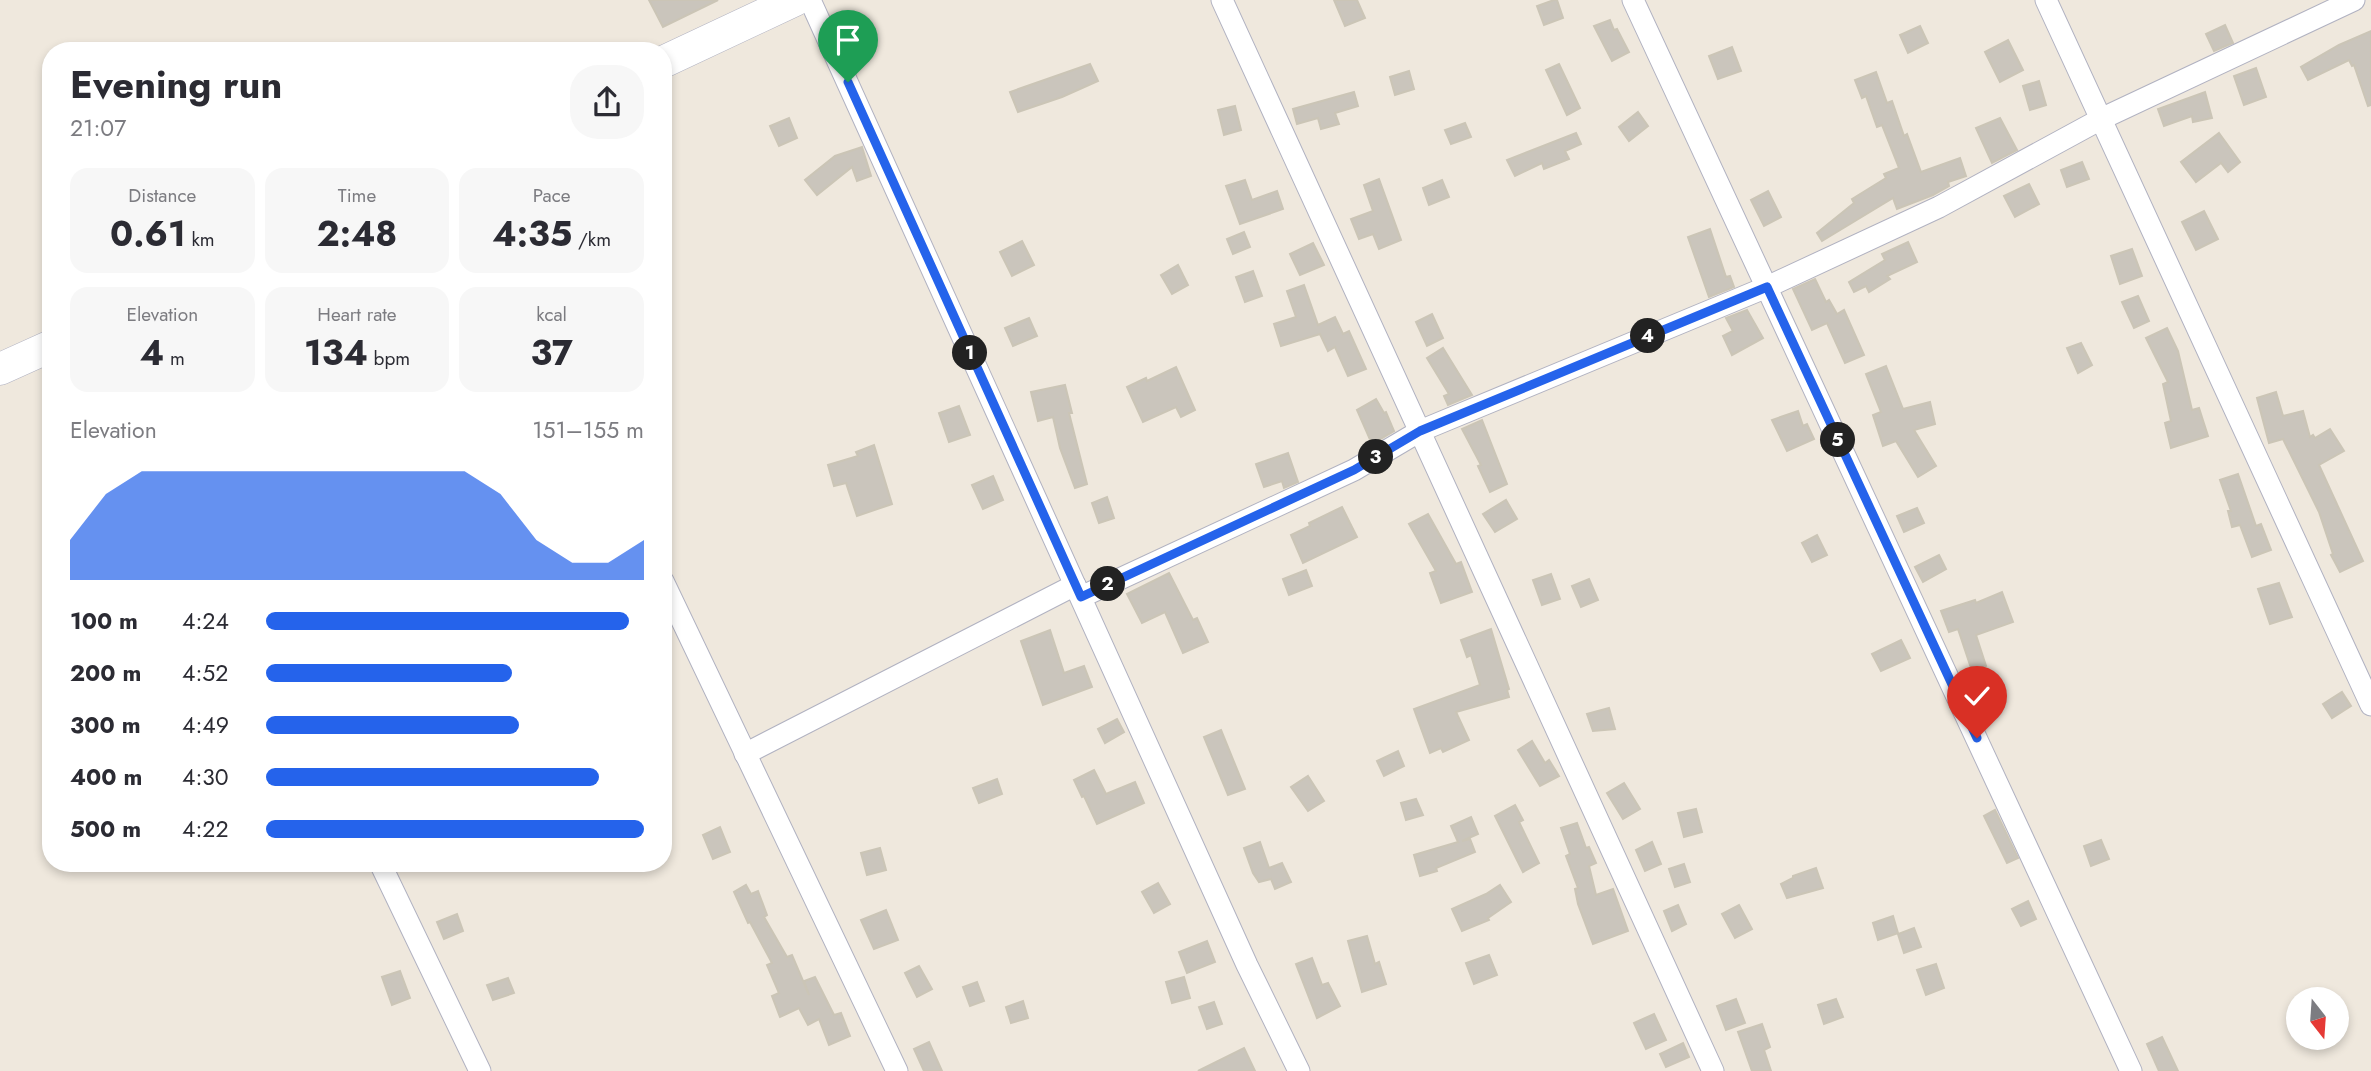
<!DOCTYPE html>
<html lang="en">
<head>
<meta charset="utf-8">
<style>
  :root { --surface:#fff; --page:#f7f7f7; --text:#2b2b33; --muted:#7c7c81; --accent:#2563eb }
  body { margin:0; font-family:Jost,sans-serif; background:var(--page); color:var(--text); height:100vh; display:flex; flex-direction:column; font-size:26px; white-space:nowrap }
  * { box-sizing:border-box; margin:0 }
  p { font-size:23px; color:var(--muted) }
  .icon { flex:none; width:38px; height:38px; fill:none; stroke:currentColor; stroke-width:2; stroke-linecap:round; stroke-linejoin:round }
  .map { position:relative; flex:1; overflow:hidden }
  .details { position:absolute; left:42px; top:42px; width:630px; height:830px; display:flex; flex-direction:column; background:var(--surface); border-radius:28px; box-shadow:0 4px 10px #0003 }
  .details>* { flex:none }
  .needle { width:46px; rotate:163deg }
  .buttons { position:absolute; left:2286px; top:987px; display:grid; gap:14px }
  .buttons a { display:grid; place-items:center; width:63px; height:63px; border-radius:50%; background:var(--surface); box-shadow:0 4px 10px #0003; font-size:35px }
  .pin { position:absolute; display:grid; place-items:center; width:60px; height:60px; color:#fff; margin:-72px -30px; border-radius:50% 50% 50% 0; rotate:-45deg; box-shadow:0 0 7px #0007 }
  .pin .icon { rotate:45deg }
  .km { position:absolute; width:35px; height:35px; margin:-18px; border-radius:50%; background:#222; color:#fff; font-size:19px; line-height:35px; text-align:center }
  .round { display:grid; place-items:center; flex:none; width:74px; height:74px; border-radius:28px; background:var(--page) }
  .headline { display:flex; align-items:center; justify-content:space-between; height:119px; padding:0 28px }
  h1 { font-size:38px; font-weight:700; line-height:52px }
  .metrics { display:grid; grid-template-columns:repeat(3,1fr); gap:10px; height:119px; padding:7px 28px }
  .metrics div { display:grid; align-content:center; border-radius:18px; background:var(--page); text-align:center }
  .metrics b { font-size:35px; font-weight:700 }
  .metrics small { font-size:19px; font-weight:400 }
  .metrics p { font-size:19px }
  .chart { height:196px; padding:14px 28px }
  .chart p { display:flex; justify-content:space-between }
  .chart svg { width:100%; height:126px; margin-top:7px; fill:var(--accent); opacity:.7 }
  ul { padding:0 28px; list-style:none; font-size:23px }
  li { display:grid; grid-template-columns:112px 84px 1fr; align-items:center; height:52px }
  li i { height:18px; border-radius:9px; background:var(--accent) }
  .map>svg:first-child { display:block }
  .building { fill:#cac5bc; stroke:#cbc5b6; stroke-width:2 }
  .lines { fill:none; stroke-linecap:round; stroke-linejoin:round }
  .minor-casing { stroke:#b1b2c1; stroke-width:23 }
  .secondary-casing { stroke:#b1b2c1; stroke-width:33 }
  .minor { stroke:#fff; stroke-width:21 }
  .secondary { stroke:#fff; stroke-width:32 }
  .route-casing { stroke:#fff; stroke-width:14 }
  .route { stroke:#2563eb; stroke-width:9 }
</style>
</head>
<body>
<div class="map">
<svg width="2371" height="1071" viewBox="0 0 2371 1071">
  <rect width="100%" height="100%" fill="#efe8dd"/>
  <g class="building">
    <polygon points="649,0 718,0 663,27"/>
    <polygon points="1334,0 1357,0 1365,18 1345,26"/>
    <polygon points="1554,0 1557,0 1563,18 1544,25 1537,6"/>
    <polygon points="1610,20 1614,30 1617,29 1629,52 1612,61 1594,26"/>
    <polygon points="2225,25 2233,43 2214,51 2206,34"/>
    <polygon points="1920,26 1928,43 1908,53 1900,35"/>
    <polygon points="2371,31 2371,105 2368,106 2354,65 2352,66 2349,60 2308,80 2301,67 2339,45"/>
    <polygon points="2008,40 2023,70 2000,82 1985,52"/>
    <polygon points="1732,47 1741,71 1718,79 1709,56"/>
    <polygon points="1090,64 1098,81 1062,97 1018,112 1010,92"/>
    <polygon points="1559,64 1580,108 1567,115 1546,70"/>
    <polygon points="2256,68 2266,97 2244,105 2234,76"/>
    <polygon points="1409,71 1414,89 1395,95 1390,77"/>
    <polygon points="1876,72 1887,103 1892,101 1904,136 1907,134 1921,172 1960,158 1966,176 1948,182 1949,186 1933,195 1897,209 1893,198 1822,241 1817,233 1854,203 1852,199 1886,178 1884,174 1899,168 1882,125 1877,127 1866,96 1862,98 1855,80"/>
    <polygon points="2039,81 2046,105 2030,110 2023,86"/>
    <polygon points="1354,92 1358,106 1335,113 1339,124 1321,129 1318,118 1297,124 1293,109"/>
    <polygon points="2205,92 2212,118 2193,122 2192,116 2164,126 2158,109"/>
    <polygon points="1235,106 1241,130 1224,135 1218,110"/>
    <polygon points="1638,112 1648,126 1629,141 1619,127"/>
    <polygon points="789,118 797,138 779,146 770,126"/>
    <polygon points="2000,118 2017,150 1992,163 1976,128"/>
    <polygon points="1465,123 1471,137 1451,144 1445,130"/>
    <polygon points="1576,133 1581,144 1565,151 1569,159 1544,169 1542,163 1515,176 1507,160"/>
    <polygon points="2219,133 2240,162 2228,172 2221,163 2196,182 2181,162"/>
    <polygon points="862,147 871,176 857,181 852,167 817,195 805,180 835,156"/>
    <polygon points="2082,162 2089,179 2067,187 2061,170"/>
    <polygon points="1379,179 1401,240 1379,249 1373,234 1359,239 1351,219 1373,211 1364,185"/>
    <polygon points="1245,180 1252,200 1277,191 1283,209 1240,224 1226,186"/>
    <polygon points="1442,180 1449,197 1429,205 1423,188"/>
    <polygon points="2029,184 2039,204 2015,217 2004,196"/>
    <polygon points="1768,191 1781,217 1764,226 1751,200"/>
    <polygon points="2204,211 2218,239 2196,250 2182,222"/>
    <polygon points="1710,229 1726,277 1730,276 1734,287 1709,297 1688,237"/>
    <polygon points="1244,232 1250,247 1233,254 1227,239"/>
    <polygon points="1022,241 1034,265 1012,276 1000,252"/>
    <polygon points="1908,242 1917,262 1887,276 1890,279 1869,292 1866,286 1854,292 1849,282 1885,260 1882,254"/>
    <polygon points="1313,243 1324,265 1300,275 1290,254"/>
    <polygon points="2132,249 2142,276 2120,284 2111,256"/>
    <polygon points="1178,265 1188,285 1172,294 1161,275"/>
    <polygon points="1253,271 1262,296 1245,302 1236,277"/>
    <polygon points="1815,279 1826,302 1829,300 1837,314 1844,310 1864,355 1845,363 1827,323 1812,330 1793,289"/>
    <polygon points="1304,285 1318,325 1335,317 1343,334 1349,331 1366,369 1348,376 1335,347 1328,351 1320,334 1281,346 1274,324 1296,317 1287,291"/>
    <polygon points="2138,296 2149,321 2134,328 2122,302"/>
    <polygon points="1747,310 1763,338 1732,355 1723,336 1733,331 1726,318"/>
    <polygon points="1432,314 1443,338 1427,346 1416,322"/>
    <polygon points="1029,318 1037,336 1013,346 1005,328"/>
    <polygon points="2167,328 2178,351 2192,410 2199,408 2208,436 2171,448 2165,423 2171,421 2163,384 2168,382 2146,338"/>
    <polygon points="2081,343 2092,365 2078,373 2067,348"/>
    <polygon points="1443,348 1472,395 1448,405 1444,396 1449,394 1427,358"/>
    <polygon points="1886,366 1903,409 1930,402 1935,424 1914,430 1936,466 1918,477 1896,441 1883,446 1873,415 1881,412 1866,374"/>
    <polygon points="1176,367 1195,410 1181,417 1176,407 1143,422 1127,387 1146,378 1147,381"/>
    <polygon points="1065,385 1072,413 1069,413 1087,484 1075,488 1060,448 1053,417 1038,421 1031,392"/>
    <polygon points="2276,392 2283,416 2303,411 2310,437 2313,435 2315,438 2330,429 2344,451 2319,465 2363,561 2340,572 2331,555 2333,554 2319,512 2283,439 2269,443 2257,398"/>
    <polygon points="1376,399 1384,413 1386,412 1394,431 1372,444 1357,410"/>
    <polygon points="959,406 970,435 949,442 939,413"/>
    <polygon points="1798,411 1803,426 1807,424 1814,439 1787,451 1772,420"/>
    <polygon points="1482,420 1507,484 1490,492 1478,466 1481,465 1462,429"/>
    <polygon points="874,445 892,504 857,516 846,483 834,486 828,465 858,456 856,452"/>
    <polygon points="1288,453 1298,482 1284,488 1282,481 1264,487 1256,464"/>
    <polygon points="2238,474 2256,526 2261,524 2271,550 2252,557 2240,525 2232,527 2228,511 2231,511 2220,480"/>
    <polygon points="993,476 1003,500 983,509 972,485"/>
    <polygon points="1107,497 1114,518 1099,523 1092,503"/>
    <polygon points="1506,500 1517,519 1495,532 1483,514"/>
    <polygon points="1342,507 1357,537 1303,563 1291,535 1310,526 1309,523"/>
    <polygon points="1917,508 1924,523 1904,532 1897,516"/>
    <polygon points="1428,514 1456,564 1461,562 1472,592 1441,603 1430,573 1436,571 1409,524"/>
    <polygon points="1817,535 1827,555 1812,562 1802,543"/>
    <polygon points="1939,555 1946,569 1923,582 1915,567"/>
    <polygon points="1306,570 1312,586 1289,595 1283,579"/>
    <polygon points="1169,573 1193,620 1197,618 1208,642 1183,653 1165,612 1142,623 1127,594"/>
    <polygon points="1551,574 1560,599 1542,605 1533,580"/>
    <polygon points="1589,579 1598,600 1581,607 1572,586"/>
    <polygon points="2279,583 2292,617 2270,624 2258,589"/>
    <polygon points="2002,592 2013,622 1976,635 1986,666 1972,671 1958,629 1949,632 1941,611 1975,600 1976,603"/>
    <polygon points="1491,629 1509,689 1507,690 1509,697 1456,712 1469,740 1443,752 1441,748 1430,753 1414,709 1480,685 1471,655 1467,657 1461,640"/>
    <polygon points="1050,630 1064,673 1084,666 1092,687 1043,705 1021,641"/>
    <polygon points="1901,640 1910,658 1881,671 1872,654"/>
    <polygon points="2342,692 2351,706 2332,718 2323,704"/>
    <polygon points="1609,708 1615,729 1593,731 1587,714"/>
    <polygon points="1117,719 1124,732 1105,743 1098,729"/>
    <polygon points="1221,730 1245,789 1228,795 1204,737"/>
    <polygon points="1532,741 1545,763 1549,760 1559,776 1540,786 1518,750"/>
    <polygon points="1398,751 1404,766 1384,776 1377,761"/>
    <polygon points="1094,770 1106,794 1135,782 1144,803 1097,824 1084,796 1082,797 1074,780"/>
    <polygon points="1308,776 1324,801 1308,811 1291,787"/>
    <polygon points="997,779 1002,794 979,803 973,788"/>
    <polygon points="1624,783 1640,809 1623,819 1607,793"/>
    <polygon points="1416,799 1423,815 1406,820 1401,803"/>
    <polygon points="1515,805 1523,820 1519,822 1539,863 1523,872 1495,816"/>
    <polygon points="1696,809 1702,832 1684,837 1678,813"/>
    <polygon points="1995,810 2018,858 2007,863 1984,816"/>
    <polygon points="1471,817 1478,834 1462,841 1470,839 1475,852 1436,868 1437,871 1420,876 1414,855 1458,842 1451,826"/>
    <polygon points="1577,823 1586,848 1589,847 1596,863 1589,866 1596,895 1613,889 1628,931 1593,944 1578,904 1575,889 1578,888 1566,856 1570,854 1561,828"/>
    <polygon points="720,827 730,852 713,859 703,835"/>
    <polygon points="2101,840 2109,859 2091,866 2084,846"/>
    <polygon points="1260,842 1269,868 1282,863 1291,882 1275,889 1271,879 1259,882 1253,873 1244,848"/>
    <polygon points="1652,842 1661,864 1645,871 1636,850"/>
    <polygon points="880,848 886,870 867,875 861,853"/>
    <polygon points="1684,864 1690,882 1675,887 1669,869"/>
    <polygon points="1816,868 1823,888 1787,898 1781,884 1793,878 1793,876"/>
    <polygon points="1158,883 1170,904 1154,913 1142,892"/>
    <polygon points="746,885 751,894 758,891 767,915 764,917 787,957 792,955 809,995 804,981 815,977 834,1015 841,1013 850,1036 829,1045 819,1019 808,1025 799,1008 780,1017 772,996 779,993 767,965 772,963 750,922 748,923 734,892"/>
    <polygon points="1500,885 1511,902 1488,918 1489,920 1462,931 1452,909 1486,894"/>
    <polygon points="2028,901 2036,919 2021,926 2012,909"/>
    <polygon points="1678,905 1686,924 1672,931 1664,911"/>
    <polygon points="1739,905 1752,929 1735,938 1722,914"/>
    <polygon points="886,910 898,940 874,949 861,920"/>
    <polygon points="457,914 463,931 444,939 437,922"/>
    <polygon points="1893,916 1898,933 1878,940 1873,923"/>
    <polygon points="1914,928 1921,947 1904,953 1898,934"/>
    <polygon points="1367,936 1375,964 1379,962 1386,984 1362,992 1348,941"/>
    <polygon points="1207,941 1215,962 1187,973 1179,952"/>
    <polygon points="1489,955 1497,975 1474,984 1466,963"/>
    <polygon points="1312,958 1322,985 1328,983 1340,1006 1317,1018 1296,964"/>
    <polygon points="1936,964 1944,988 1926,995 1917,970"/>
    <polygon points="919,966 932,989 917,997 905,973"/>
    <polygon points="400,971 410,998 392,1005 382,977"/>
    <polygon points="1184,977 1190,998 1172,1003 1166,982"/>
    <polygon points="508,978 514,993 493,1000 487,985"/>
    <polygon points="977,982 984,1001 970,1006 963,987"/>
    <polygon points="1736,999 1745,1023 1726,1030 1717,1006"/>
    <polygon points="1836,999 1843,1017 1824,1024 1818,1005"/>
    <polygon points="1023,1001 1028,1018 1011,1023 1006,1007"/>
    <polygon points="1214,1002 1222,1024 1207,1029 1199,1007"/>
    <polygon points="1654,1014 1666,1040 1646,1049 1634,1023"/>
    <polygon points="1762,1024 1770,1047 1764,1050 1771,1071 1752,1071 1738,1032"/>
    <polygon points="2162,1037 2178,1071 2159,1071 2147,1044"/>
    <polygon points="929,1042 942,1071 924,1071 914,1049"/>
    <polygon points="1683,1043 1689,1057 1666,1067 1660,1054"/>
    <polygon points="1244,1048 1255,1071 1198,1071"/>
  </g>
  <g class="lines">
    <defs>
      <g id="minor">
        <polyline points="810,0 1247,965 1299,1071"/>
        <polyline points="1222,0 1713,1071"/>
        <polyline points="1633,0 2131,1071"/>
        <polyline points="2046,0 2371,705"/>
        <polyline points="663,581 897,1071"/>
        <polyline points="1081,597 1354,470 1420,431 1767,287 1939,207 2101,119 2354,0"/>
        <polyline points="745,754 1075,585"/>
        <polyline points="380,863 480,1071"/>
      </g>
      <g id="secondary">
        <polyline points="663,62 795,0"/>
        <polyline points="0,369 51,346"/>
      </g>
    </defs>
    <use href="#minor" class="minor-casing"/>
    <use href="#secondary" class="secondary-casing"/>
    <use href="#minor" class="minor"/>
    <use href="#secondary" class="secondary"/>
  </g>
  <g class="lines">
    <defs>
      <polyline id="route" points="848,82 1081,597 1354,470 1420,431 1767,287 1977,738"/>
    </defs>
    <use href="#route" class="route-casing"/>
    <use href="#route" class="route"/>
  </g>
</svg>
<div class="buttons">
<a><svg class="needle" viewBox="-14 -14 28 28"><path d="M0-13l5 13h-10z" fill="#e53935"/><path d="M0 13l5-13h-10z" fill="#7c7c81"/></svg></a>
</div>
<div class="pin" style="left:848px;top:82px;background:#1e9e55"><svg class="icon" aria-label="arrive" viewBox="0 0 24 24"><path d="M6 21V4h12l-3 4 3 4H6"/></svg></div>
<div class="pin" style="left:1977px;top:738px;background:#d93025"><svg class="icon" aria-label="check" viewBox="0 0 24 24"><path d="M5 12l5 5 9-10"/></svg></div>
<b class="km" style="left:970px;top:353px">1</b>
<b class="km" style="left:1108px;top:584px">2</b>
<b class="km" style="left:1376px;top:457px">3</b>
<b class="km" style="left:1648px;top:336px">4</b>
<b class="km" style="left:1838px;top:440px">5</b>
<section class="details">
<div class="headline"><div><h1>Evening run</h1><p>21:07</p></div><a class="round"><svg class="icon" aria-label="share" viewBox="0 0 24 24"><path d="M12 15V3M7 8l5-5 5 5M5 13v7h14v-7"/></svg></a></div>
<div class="metrics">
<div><p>Distance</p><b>0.61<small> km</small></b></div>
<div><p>Time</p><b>2:48</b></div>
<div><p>Pace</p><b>4:35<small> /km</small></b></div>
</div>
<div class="metrics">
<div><p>Elevation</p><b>4<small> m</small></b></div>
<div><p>Heart rate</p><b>134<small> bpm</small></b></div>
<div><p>kcal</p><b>37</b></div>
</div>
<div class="chart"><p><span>Elevation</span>151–155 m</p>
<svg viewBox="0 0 160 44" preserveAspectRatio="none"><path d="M0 44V30L10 14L20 6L30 6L40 6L50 6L60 6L70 6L80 6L90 6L100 6L110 6L120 14L130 30L140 38L150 38L160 30V44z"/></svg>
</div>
<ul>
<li><b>100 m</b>4:24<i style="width:96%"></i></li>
<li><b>200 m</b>4:52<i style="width:65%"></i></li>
<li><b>300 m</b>4:49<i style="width:67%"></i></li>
<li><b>400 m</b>4:30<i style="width:88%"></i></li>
<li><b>500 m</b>4:22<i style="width:100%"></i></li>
</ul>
</section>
</div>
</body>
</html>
